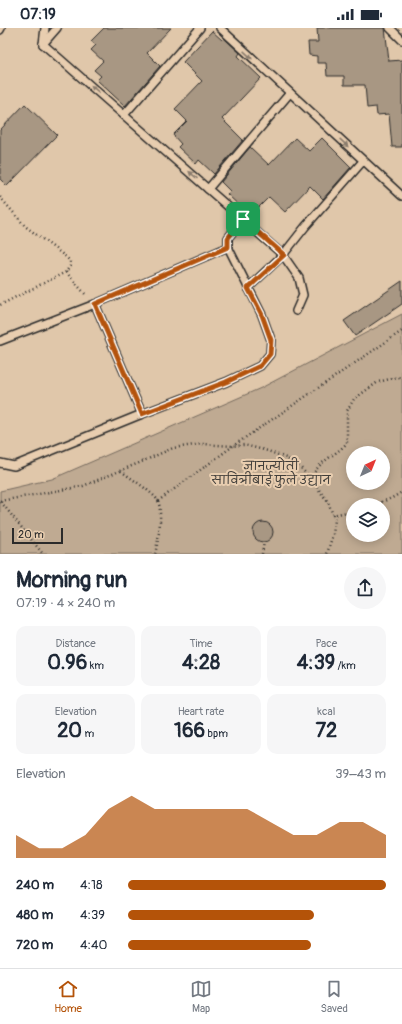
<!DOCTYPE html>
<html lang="en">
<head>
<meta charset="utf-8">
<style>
  :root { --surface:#fff; --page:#f6f6f7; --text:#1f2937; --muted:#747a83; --line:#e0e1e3; --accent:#b45309 }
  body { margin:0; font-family:Pangolin,"Playpen Sans Deva",sans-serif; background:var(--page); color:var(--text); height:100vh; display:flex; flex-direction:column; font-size:15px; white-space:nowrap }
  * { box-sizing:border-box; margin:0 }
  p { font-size:13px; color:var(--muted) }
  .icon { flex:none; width:22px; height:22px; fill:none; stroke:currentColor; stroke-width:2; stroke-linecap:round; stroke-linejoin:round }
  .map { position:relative; height:526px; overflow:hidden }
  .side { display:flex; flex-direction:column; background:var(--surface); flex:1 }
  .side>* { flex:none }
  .needle { width:26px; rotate:43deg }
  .tools { position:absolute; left:346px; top:418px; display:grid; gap:8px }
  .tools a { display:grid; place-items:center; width:44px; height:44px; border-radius:50%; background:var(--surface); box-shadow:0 2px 10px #0003; font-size:20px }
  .scale { position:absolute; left:12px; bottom:10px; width:51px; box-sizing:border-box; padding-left:4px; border:2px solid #2b2b2b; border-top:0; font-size:11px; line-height:14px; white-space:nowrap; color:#2b2b2b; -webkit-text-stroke:3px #e8cdaf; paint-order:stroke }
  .pin { position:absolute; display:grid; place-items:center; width:34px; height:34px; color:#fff; margin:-17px; border-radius:8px; box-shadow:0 2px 6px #0006 }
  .round { display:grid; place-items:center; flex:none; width:42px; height:42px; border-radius:21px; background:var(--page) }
  .overview { display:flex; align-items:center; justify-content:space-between; height:68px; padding:0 16px }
  h1 { font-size:22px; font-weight:800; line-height:30px }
  .figures { display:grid; grid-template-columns:repeat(3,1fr); gap:6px; height:68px; padding:4px 16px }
  .figures div { display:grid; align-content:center; border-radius:10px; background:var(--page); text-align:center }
  .figures b { font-size:20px; font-weight:800 }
  .figures small { font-size:11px; font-weight:400 }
  .figures p { font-size:11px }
  .chart { height:112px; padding:8px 16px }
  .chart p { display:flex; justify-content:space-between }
  .chart svg { width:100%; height:72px; margin-top:4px; fill:var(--accent); opacity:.7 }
  ul { padding:0 16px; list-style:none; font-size:13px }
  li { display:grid; grid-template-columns:64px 48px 1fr; align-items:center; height:30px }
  li i { height:10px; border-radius:5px; background:var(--accent) }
  .status { display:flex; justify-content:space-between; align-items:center; height:28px; padding:0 20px; background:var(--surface); direction:ltr }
  .status svg { height:11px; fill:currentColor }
  .tabs { display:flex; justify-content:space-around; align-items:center; height:56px; border-top:1px solid var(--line); background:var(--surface); font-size:11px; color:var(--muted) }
  .tabs a { display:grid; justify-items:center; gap:2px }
  .tabs .on { color:var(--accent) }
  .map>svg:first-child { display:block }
  .green { fill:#bfaa92; stroke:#756a5e; fill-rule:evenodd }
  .building { fill:#a89783; stroke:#2b2b2b }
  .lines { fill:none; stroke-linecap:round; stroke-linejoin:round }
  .service-casing { stroke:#2b2b2b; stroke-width:10 }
  .path { stroke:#2b2b2b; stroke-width:2.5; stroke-dasharray:1 3; stroke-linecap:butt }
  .service { stroke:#e8cdaf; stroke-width:7 }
  .oneway { fill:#8a7c6d }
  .route-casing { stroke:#fff; stroke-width:8 }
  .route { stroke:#b45309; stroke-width:5 }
  .labels { text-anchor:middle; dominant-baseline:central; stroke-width:4; stroke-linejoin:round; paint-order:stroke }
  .park-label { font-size:12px; fill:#413e3a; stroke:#e8cdaf }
</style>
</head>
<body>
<div class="status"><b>07:19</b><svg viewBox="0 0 49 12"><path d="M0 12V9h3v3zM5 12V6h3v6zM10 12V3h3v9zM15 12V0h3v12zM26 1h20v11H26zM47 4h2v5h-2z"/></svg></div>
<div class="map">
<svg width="402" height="526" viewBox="0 0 402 526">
  <rect width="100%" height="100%" fill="#e0c7aa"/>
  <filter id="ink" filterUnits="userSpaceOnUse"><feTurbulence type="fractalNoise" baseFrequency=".025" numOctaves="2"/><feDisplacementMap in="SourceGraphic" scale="8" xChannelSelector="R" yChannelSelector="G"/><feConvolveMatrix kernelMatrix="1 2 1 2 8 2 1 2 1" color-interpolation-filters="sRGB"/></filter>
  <g filter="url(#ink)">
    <path class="green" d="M 402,286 L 402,526 L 0,526 L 0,463 L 52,451 L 261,360 ZM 353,425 L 383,425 L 383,455 L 353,455 ZM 353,477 L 383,477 L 383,507 L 353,507 Z"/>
    <g class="building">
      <polygon points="104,0 171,0 147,25 160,38 125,78 97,52 101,48 94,42 103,33 91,22 96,17 91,13"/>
      <polygon points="317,0 385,0 389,33 402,32 402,119 392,119 389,86 377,87 376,79 367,80 365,57 344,57 344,48 327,48 326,35 317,35 317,28 309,27 308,14 318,14"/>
      <polygon points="212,3 222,12 224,10 240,25 238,28 261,50 222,91 243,112 214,146 199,132 196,136 178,119 181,116 173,107 187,93 175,81 202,53 183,34"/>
      <polygon points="25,76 57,107 7,158 0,151 0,102"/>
      <polygon points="295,110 309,123 322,110 351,139 323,171 310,158 285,184 269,169 254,184 249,179 245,183 227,166 230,163 221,154 250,119 269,137"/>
      <polygon points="402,253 402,276 355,308 344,293"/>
      <circle cx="263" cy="504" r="10"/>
    </g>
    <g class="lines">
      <defs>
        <g id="service">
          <polyline points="220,0 402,168"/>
          <polyline points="390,0 402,12"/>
          <polyline points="0,2 1,0"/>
          <polyline points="43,16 283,227 299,250 303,267 296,283"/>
          <polyline points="43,16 57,0"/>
          <polyline points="43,16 45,0"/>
          <polyline points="124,87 200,0"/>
          <polyline points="208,161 290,65"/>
          <polyline points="248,260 283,227 305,199 363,133"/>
          <polyline points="95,276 142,386 226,354 260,338 270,326 271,312 262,287 228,219 228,210 243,191"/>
          <polyline points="0,313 95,276 228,219"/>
          <polyline points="0,435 14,438 142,386"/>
        </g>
      </defs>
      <use href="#service" class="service-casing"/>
      <g class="path">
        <polyline points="0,169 25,198 66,229 70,233 70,238 66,244 0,277"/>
        <polyline points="66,244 86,267"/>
        <path d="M 121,443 C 129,449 154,465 158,473 C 163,485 158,514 155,526"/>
        <path d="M 311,451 C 318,433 334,429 347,415 L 347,383 L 354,371 L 378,354 L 398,349 L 402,350"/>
        <polyline points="0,473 83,458 139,435 173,420 202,416 233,418 244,417 268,423 286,430 300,439 311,451 328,474 335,492 333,506 327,526"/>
        <polyline points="158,473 233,418 402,303"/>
        <polyline points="1,474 43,526"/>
        <polyline points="374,477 392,470 402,464"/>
        <polyline points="332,487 353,483"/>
        <polyline points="262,526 264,514"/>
      </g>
      <use href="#service" class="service"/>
    </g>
    <defs><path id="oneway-solid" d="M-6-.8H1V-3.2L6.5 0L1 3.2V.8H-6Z"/></defs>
    <g class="oneway">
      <use href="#oneway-solid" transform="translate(248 27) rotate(43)"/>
      <use href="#oneway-solid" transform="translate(95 61) rotate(-139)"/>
      <use href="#oneway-solid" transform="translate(344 115) rotate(43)"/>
      <use href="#oneway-solid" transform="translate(193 147) rotate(-139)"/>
    </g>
  </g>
  <g class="lines" filter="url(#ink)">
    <defs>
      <polygon id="route" points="243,191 284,227 248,260 262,287 271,312 270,326 260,338 226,354 142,386 95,276 228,219 228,210"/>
    </defs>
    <use href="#route" class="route-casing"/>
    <use href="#route" class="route"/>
  </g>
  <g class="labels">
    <g class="park-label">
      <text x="271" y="438">ज्ञानज्योती<tspan x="271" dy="14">सावित्रीबाई फुले उद्यान</tspan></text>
    </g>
  </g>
</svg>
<div class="tools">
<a><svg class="needle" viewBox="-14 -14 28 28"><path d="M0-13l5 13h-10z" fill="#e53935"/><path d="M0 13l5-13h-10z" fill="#747a83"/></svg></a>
<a><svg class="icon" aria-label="layers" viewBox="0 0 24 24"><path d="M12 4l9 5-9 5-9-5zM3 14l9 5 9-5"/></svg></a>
</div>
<div class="scale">20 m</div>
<div class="pin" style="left:243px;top:191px;background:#1e9e55"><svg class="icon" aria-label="arrive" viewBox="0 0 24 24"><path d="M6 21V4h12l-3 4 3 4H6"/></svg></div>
</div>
<section class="side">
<div class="overview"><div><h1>Morning run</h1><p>07:19 · 4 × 240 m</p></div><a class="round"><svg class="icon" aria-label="share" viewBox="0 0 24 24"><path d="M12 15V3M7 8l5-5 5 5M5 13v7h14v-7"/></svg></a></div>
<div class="figures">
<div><p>Distance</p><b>0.96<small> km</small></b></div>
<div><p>Time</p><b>4:28</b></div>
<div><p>Pace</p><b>4:39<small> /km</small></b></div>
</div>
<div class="figures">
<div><p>Elevation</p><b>20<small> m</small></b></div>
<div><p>Heart rate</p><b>166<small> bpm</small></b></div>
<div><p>kcal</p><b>72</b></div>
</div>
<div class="chart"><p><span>Elevation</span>39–43 m</p>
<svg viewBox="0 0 160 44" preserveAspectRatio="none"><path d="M0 44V30L10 38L20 38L30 30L40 14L50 6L60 14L70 14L80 14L90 14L100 14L110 22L120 30L130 30L140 22L150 22L160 30V44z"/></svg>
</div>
<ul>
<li><b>240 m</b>4:18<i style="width:100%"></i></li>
<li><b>480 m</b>4:39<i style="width:72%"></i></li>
<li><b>720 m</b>4:40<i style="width:71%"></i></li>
</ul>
</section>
<nav class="tabs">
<a class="on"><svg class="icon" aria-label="home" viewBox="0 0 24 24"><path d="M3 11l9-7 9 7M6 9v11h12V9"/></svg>Home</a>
<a><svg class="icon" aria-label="map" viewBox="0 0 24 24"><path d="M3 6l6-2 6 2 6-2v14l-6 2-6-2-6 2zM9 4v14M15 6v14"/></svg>Map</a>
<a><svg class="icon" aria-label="saved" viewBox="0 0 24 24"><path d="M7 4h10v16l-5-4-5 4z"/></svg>Saved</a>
</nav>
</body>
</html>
